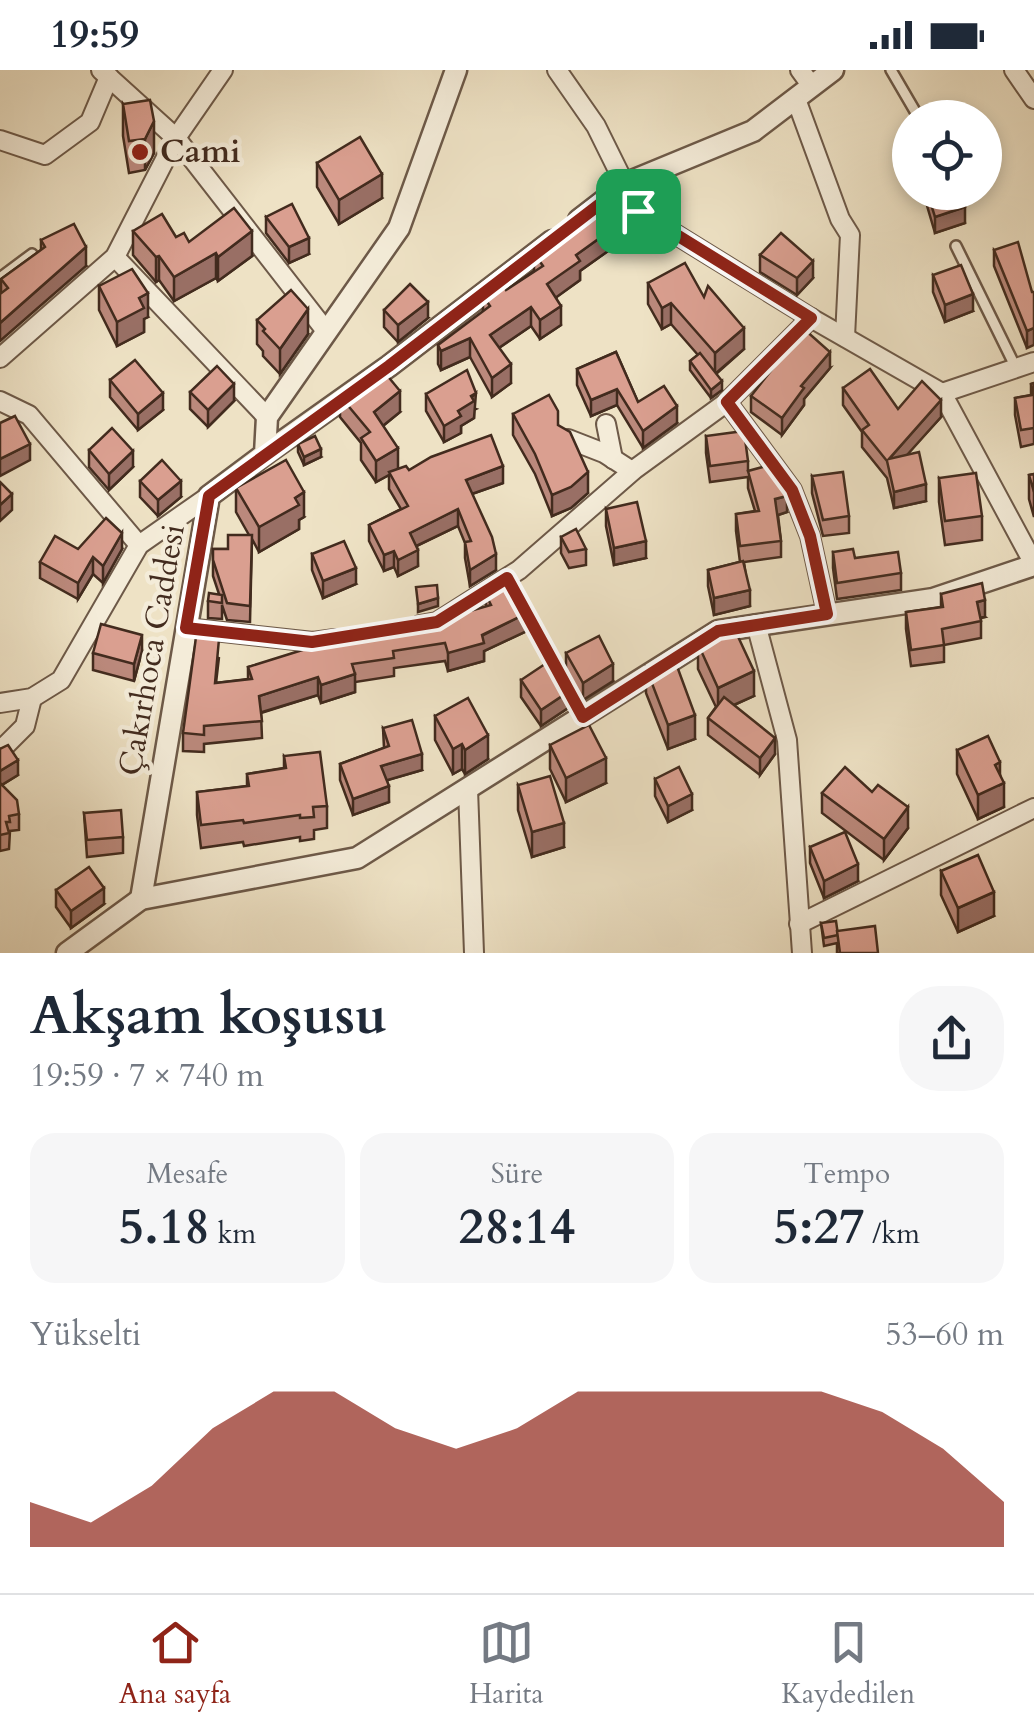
<!DOCTYPE html>
<html lang="tr">
<head>
<meta charset="utf-8">
<style>
  :root { --surface:#fff; --page:#f6f6f7; --text:#1f2937; --muted:#747a83; --line:#e0e1e3; --accent:#8f2418 }
  body { margin:0; font-family:Cardo,serif; background:var(--page); color:var(--text); height:100vh; display:flex; flex-direction:column; font-size:38px; white-space:nowrap }
  * { box-sizing:border-box; margin:0 }
  p { font-size:32px; color:var(--muted) }
  .icon { flex:none; width:55px; height:55px; fill:none; stroke:currentColor; stroke-width:2; stroke-linecap:round; stroke-linejoin:round }
  .map { position:relative; height:883px; overflow:hidden }
  .details { display:flex; flex-direction:column; background:var(--surface); flex:1 }
  .details>* { flex:none }
  .buttons { position:absolute; left:892px; top:30px; display:grid; gap:20px }
  .buttons a { display:grid; place-items:center; width:110px; height:110px; border-radius:50%; background:var(--surface); box-shadow:0 5px 15px #0003; font-size:50px }
  .pin { position:absolute; display:grid; place-items:center; width:85px; height:85px; color:#fff; margin:-42px; border-radius:20px; box-shadow:0 5px 15px #0006 }
  .round { display:grid; place-items:center; flex:none; width:105px; height:105px; border-radius:40px; background:var(--page) }
  .headline { display:flex; align-items:center; justify-content:space-between; height:170px; padding:0 30px }
  h1 { font-size:55px; font-weight:700; line-height:75px }
  .figures { display:grid; grid-template-columns:repeat(3,1fr); gap:15px; height:170px; padding:10px 30px }
  .figures div { display:grid; align-content:center; border-radius:25px; background:var(--page); text-align:center }
  .figures b { font-size:50px; font-weight:700 }
  .figures small { font-size:28px; font-weight:400 }
  .figures p { font-size:28px }
  .chart { height:280px; padding:20px 30px }
  .chart p { display:flex; justify-content:space-between }
  .chart svg { width:100%; height:180px; margin-top:10px; fill:var(--accent); opacity:.7 }
  .status { display:flex; justify-content:space-between; align-items:center; height:70px; padding:0 50px; background:var(--surface); direction:ltr }
  .status svg { height:28px; fill:currentColor }
  .tab-bar { display:flex; justify-content:space-around; align-items:center; height:140px; border-top:2px solid var(--line); background:var(--surface); font-size:28px; color:var(--muted) }
  .tab-bar a { display:grid; justify-items:center; gap:5px }
  .tab-bar .current { color:var(--accent) }
  .map>svg:first-child { display:block }
  .lines { fill:none; stroke-linecap:round; stroke-linejoin:round }
  .service-casing { stroke:#6d5948; stroke-width:14 }
  .minor-casing { stroke:#6d5948; stroke-width:22 }
  .tertiary-casing { stroke:#6d5948; stroke-width:25 }
  .service { stroke:#f4ecd9; stroke-width:9 }
  .minor { stroke:#f4ecd9; stroke-width:18 }
  .tertiary { stroke:#f4ecd9; stroke-width:20 }
  .wall { fill:#bb897c; stroke:#422b1e; stroke-width:2.5 }
  .shaded-wall { fill:#996f65; stroke:#422b1e; stroke-width:2.5 }
  .building { fill:#da9f90; stroke:#422b1e; stroke-width:2.5 }
  .route-casing { stroke:#fff; stroke-width:20 }
  .route { stroke:#8f2418; stroke-width:12 }
  .poi-dot { fill:#8f2418; stroke:#f4ecd9; stroke-width:4 }
  .labels { text-anchor:middle; dominant-baseline:central; stroke-width:9; stroke-linejoin:round; paint-order:stroke }
  .poi-label { font-size:32px; font-weight:bold; fill:#422b1e; stroke:#f4ecd9; text-anchor:start }
  .street-label { font-size:32px; fill:#422b1e; stroke:#f4ecd9 }
</style>
</head>
<body>
<div class="status"><b>19:59</b><svg viewBox="0 0 49 12"><path d="M0 12V9h3v3zM5 12V6h3v6zM10 12V3h3v9zM15 12V0h3v12zM26 1h20v11H26zM47 4h2v5h-2z"/></svg></div>
<div class="map">
<svg width="1034" height="883" viewBox="0 0 1034 883">
  <rect width="100%" height="100%" fill="#eee2c5"/>
  <filter id="stains"><feTurbulence type="fractalNoise" baseFrequency=".002" numOctaves="4"/><feColorMatrix values="0 0 0 0 .2 0 0 0 0 .09 0 0 0 0 .02 0 0 0 .5 -.17"/></filter>
  <radialGradient id="worn" r=".72"><stop offset=".6" stop-color="#630" stop-opacity="0"/><stop offset="1" stop-color="#630" stop-opacity=".3"/></radialGradient>
  <g class="lines">
    <defs>
      <g id="service">
        <polyline points="891,0 919,48"/>
        <polyline points="956,176 1016,298"/>
        <polyline points="0,208 32,184"/>
        <polyline points="522,537 555,598"/>
        <polyline points="562,612 582,646"/>
      </g>
      <g id="minor">
        <polyline points="101,0 176,68 326,261"/>
        <polyline points="557,0 596,56 638,141 811,248 942,323 1034,494"/>
        <polyline points="800,0 811,15"/>
        <polyline points="1014,0 1034,29"/>
        <polyline points="796,29 840,149 850,165 845,267"/>
        <polyline points="0,70 45,85 90,52 109,7"/>
        <polyline points="115,187 267,347"/>
        <polyline points="0,288 115,187 176,68 223,0"/>
        <polyline points="942,323 1034,292"/>
        <polyline points="0,331 29,345 139,475"/>
        <polyline points="727,332 792,420 810,466 827,544"/>
        <polyline points="606,354 613,389"/>
        <polyline points="568,369 604,383 632,401"/>
        <polyline points="756,554 787,670 802,883"/>
        <polyline points="420,555 437,552 519,500 635,399 727,332 811,248"/>
        <polyline points="187,558 313,572 335,569"/>
        <polyline points="0,633 32,628 61,610 139,475 209,426"/>
        <polyline points="0,681 25,656 32,628"/>
        <polyline points="468,719 474,883"/>
        <polyline points="799,854 1034,738"/>
      </g>
      <g id="tertiary">
        <polyline points="579,150 627,113 753,61 833,0"/>
        <polyline points="265,384 389,296 552,171"/>
        <polyline points="141,829 209,426 265,384 267,347 399,158 456,0"/>
        <polyline points="67,883 141,829 357,788 718,561 933,529 1034,495"/>
      </g>
    </defs>
    <use href="#service" class="service-casing"/>
    <use href="#minor" class="minor-casing"/>
    <use href="#tertiary" class="tertiary-casing"/>
    <use href="#service" class="service"/>
    <use href="#minor" class="minor"/>
    <use href="#tertiary" class="tertiary"/>
  </g>
  <g class="wall">
    <polygon points="123,34 154,83 145,100 129,103 123,66"/>
    <polygon points="317,93 382,128 339,154 317,117"/>
    <polygon points="923,122 960,122 965,153 935,163"/>
    <polygon points="266,147 309,184 289,193 266,163"/>
    <polygon points="133,161 176,167 189,172 252,186 218,211 216,208 174,231 159,210 156,212 133,185"/>
    <polygon points="41,170 86,196 1,223 1,209 41,180"/>
    <polygon points="615,176 580,201 580,210 556,227 561,255 540,269 531,256 499,278 511,313 492,327 470,287 441,300 438,294 438,275 483,242 483,226 506,220 534,201 534,183"/>
    <polygon points="994,180 1032,222 1027,278 994,196"/>
    <polygon points="760,185 813,208 797,225 760,202"/>
    <polygon points="933,205 973,241 945,252 933,222"/>
    <polygon points="648,213 704,227 744,279 716,304 722,320 711,328 690,300 690,291 698,285 671,254 662,259 648,234"/>
    <polygon points="99,216 148,247 144,249 144,262 117,276 99,240"/>
    <polygon points="384,240 428,248 398,272 384,257"/>
    <polygon points="257,250 308,264 280,304 263,286 263,281 257,274"/>
    <polygon points="616,282 638,332 677,353 643,378 617,335 591,346 577,315 577,299"/>
    <polygon points="830,298 804,329 804,335 782,365 751,342 751,326"/>
    <polygon points="110,310 163,340 138,360 110,327"/>
    <polygon points="1034,313 1034,374 1021,377 1015,345 1015,328 1031,325 1031,314"/>
    <polygon points="843,318 898,339 941,347 907,384 926,431 894,438 887,408 862,377 862,362 843,335"/>
    <polygon points="190,322 234,331 208,357 190,339"/>
    <polygon points="426,324 476,339 474,340 474,348 461,356 461,363 444,372 426,341"/>
    <polygon points="340,326 400,342 383,356 398,399 503,413 472,424 496,500 470,516 465,488 465,473 458,456 417,476 418,496 398,506 394,497 384,501 369,471 369,455 401,439 389,419 389,405 376,412 361,390 361,373 340,347"/>
    <polygon points="513,344 558,355 588,423 571,438 552,446 535,404 513,365"/>
    <polygon points="706,366 748,391 748,401 787,442 778,445 781,471 781,487 744,492 750,536 714,545 708,516 708,500 740,492 736,461 736,444 755,441 748,418 748,407 710,412 706,383"/>
    <polygon points="298,374 321,387 304,395 298,382"/>
    <polygon points="89,380 133,397 109,420 89,397"/>
    <polygon points="1034,404 1034,447 1029,429 1029,405"/>
    <polygon points="812,406 849,446 849,463 823,466 812,423"/>
    <polygon points="939,408 982,446 982,470 945,475 939,432"/>
    <polygon points="140,411 181,427 158,446 140,427"/>
    <polygon points="236,418 304,447 299,450 299,459 259,482 252,469 250,552 227,550 222,535 222,549 208,548 208,531 219,524 213,506 213,479 228,479 249,465 236,442"/>
    <polygon points="606,439 646,488 614,495 606,456"/>
    <polygon points="561,467 586,479 586,495 569,498 561,483"/>
    <polygon points="78,479 122,479 103,513 93,504 78,529 40,508 40,492"/>
    <polygon points="833,482 901,503 901,520 837,529 833,498"/>
    <polygon points="312,484 356,514 323,528 312,500"/>
    <polygon points="941,524 985,547 981,548 981,568 944,575 944,592 911,596 906,559 906,542 941,537"/>
    <polygon points="486,525 527,561 484,581 484,591 448,601 445,591 394,598 394,606 355,612 355,622 321,633 318,625 261,643 262,668 204,674 204,682 183,681 183,663 219,587 216,613 248,609 248,597 486,537"/>
    <polygon points="698,574 754,626 734,635 775,684 760,705 708,665 708,648 716,637 698,599"/>
    <polygon points="142,581 134,611 93,600 93,583"/>
    <polygon points="566,583 613,611 583,630 566,600"/>
    <polygon points="646,598 695,669 668,679 646,623"/>
    <polygon points="521,610 568,638 541,656 521,627"/>
    <polygon points="435,646 488,689 465,704 462,699 453,704 435,670"/>
    <polygon points="383,658 422,700 387,710 389,732 353,745 340,710 340,694 384,678"/>
    <polygon points="550,675 606,713 566,732 550,699"/>
    <polygon points="0,679 18,705 2,715 19,744 19,760 10,761 9,779 0,781"/>
    <polygon points="957,680 1000,705 1004,737 978,749 957,704"/>
    <polygon points="284,686 327,736 327,758 314,760 314,769 300,771 300,767 244,776 243,772 201,778 197,745 197,722 247,716 247,704 284,698"/>
    <polygon points="655,709 692,740 668,752 655,726"/>
    <polygon points="518,715 564,777 532,787 518,740"/>
    <polygon points="872,722 908,758 884,790 822,743 822,723"/>
    <polygon points="84,743 123,767 123,783 87,787"/>
    <polygon points="810,777 858,811 824,828 810,793"/>
    <polygon points="941,801 994,846 958,862 941,825"/>
    <polygon points="56,820 104,834 71,858 56,837"/>
    <polygon points="821,853 838,861 878,883 837,883 837,873 824,876"/>
  </g>
  <g class="shaded-wall">
    <polygon points="154,51 154,83 145,100 145,69"/>
    <polygon points="382,104 382,128 339,154 339,130"/>
    <polygon points="965,137 965,153 935,163 935,147"/>
    <polygon points="615,157 615,176 580,201 580,210 547,234 547,214 576,185"/>
    <polygon points="252,161 252,186 218,211 218,187"/>
    <polygon points="309,168 309,184 289,193 289,177"/>
    <polygon points="86,177 86,196 0,271 0,253"/>
    <polygon points="216,183 216,208 174,231 174,207"/>
    <polygon points="159,186 159,210 156,212 156,187"/>
    <polygon points="813,191 813,208 797,225 797,208"/>
    <polygon points="148,223 148,247 144,249 144,262 117,276 117,252 139,228"/>
    <polygon points="973,224 973,241 945,252 945,235"/>
    <polygon points="428,232 428,248 398,272 398,255"/>
    <polygon points="671,233 671,254 662,259 662,238"/>
    <polygon points="561,236 561,255 540,269 540,250"/>
    <polygon points="531,237 531,256 490,284 490,265"/>
    <polygon points="308,239 308,264 280,304 280,279"/>
    <polygon points="744,258 744,279 715,304 715,283"/>
    <polygon points="1034,258 1034,275 1027,278 1027,261"/>
    <polygon points="470,268 470,287 441,300 441,281"/>
    <polygon points="830,282 830,298 804,329 804,335 782,365 782,348 801,316"/>
    <polygon points="511,294 511,313 492,327 492,308"/>
    <polygon points="722,311 722,320 711,328 711,320"/>
    <polygon points="234,314 234,331 208,357 208,340"/>
    <polygon points="617,319 617,335 591,346 591,330"/>
    <polygon points="400,321 400,342 374,363 374,342"/>
    <polygon points="163,323 163,340 138,360 138,344"/>
    <polygon points="476,323 474,348 461,356 461,363 444,372 444,356"/>
    <polygon points="941,330 941,347 890,404 889,389"/>
    <polygon points="677,336 677,353 643,378 643,361"/>
    <polygon points="30,374 30,390 0,406 0,389"/>
    <polygon points="398,378 398,400 376,412 376,391"/>
    <polygon points="321,379 321,387 304,395 304,387"/>
    <polygon points="133,381 133,397 109,420 109,404"/>
    <polygon points="503,396 503,413 466,426 466,410"/>
    <polygon points="588,402 588,423 571,438 552,446 552,425"/>
    <polygon points="181,411 181,427 158,446 158,430"/>
    <polygon points="926,414 926,431 894,438 894,422"/>
    <polygon points="304,422 304,447 299,450 299,459 259,482 259,457 295,428"/>
    <polygon points="12,424 12,440 0,451 0,435"/>
    <polygon points="787,426 787,442 775,446 775,429"/>
    <polygon points="458,439 458,456 410,479 410,463"/>
    <polygon points="122,463 122,479 103,513 103,496"/>
    <polygon points="646,471 646,488 614,495 614,478"/>
    <polygon points="418,480 418,496 398,506 398,490"/>
    <polygon points="394,481 394,497 384,501 384,485"/>
    <polygon points="496,484 496,500 470,516 470,500"/>
    <polygon points="93,487 93,504 78,529 78,513"/>
    <polygon points="356,498 356,514 323,528 323,511"/>
    <polygon points="750,520 750,536 714,545 714,528"/>
    <polygon points="438,528 438,536 418,542 418,534"/>
    <polygon points="985,530 985,547 977,548 977,532"/>
    <polygon points="527,543 527,561 484,581 484,591 448,601 448,583"/>
    <polygon points="142,565 142,581 134,611 134,594"/>
    <polygon points="613,594 613,611 583,630 583,613"/>
    <polygon points="754,601 754,626 718,642 718,618"/>
    <polygon points="355,604 355,622 321,633 321,615"/>
    <polygon points="318,607 318,625 259,643 259,626"/>
    <polygon points="568,622 568,638 541,656 541,640"/>
    <polygon points="695,645 695,669 668,679 668,655"/>
    <polygon points="488,665 488,689 465,704 465,680"/>
    <polygon points="775,668 775,684 760,705 760,688"/>
    <polygon points="462,674 462,699 453,704 453,679"/>
    <polygon points="422,684 422,700 381,712 381,696"/>
    <polygon points="606,688 606,713 566,732 566,708"/>
    <polygon points="18,690 18,705 0,716 0,701"/>
    <polygon points="1000,692 1000,715 1004,713 1004,737 978,749 978,725 995,695"/>
    <polygon points="389,716 389,732 353,745 353,729"/>
    <polygon points="692,724 692,740 668,752 668,736"/>
    <polygon points="908,737 908,758 884,790 884,769"/>
    <polygon points="564,753 564,777 532,787 532,762"/>
    <polygon points="858,794 858,811 824,828 824,811"/>
    <polygon points="104,818 104,834 71,858 71,841"/>
    <polygon points="994,822 994,846 958,862 958,838"/>
  </g>
  <g class="building">
    <polygon points="150,30 154,51 145,69 129,71 123,34"/>
    <polygon points="360,67 382,104 339,130 317,93"/>
    <polygon points="927,122 960,122 965,137 935,147"/>
    <polygon points="598,133 615,157 576,185 580,191 547,214 561,236 540,250 531,237 490,265 511,294 492,308 470,268 441,281 438,275 490,236 483,226 502,213 506,220 543,196 534,183"/>
    <polygon points="292,134 309,168 289,177 266,147"/>
    <polygon points="234,138 252,161 218,187 216,183 174,207 159,186 156,187 133,161 162,144 176,167 184,163 189,172"/>
    <polygon points="74,154 86,177 0,253 0,224 8,218 1,209 45,177 41,170"/>
    <polygon points="781,163 813,191 797,208 760,185"/>
    <polygon points="1018,172 1032,222 1034,222 1034,258 1027,261 994,180"/>
    <polygon points="685,193 704,227 708,216 744,258 715,283 671,233 662,238 648,213"/>
    <polygon points="961,195 973,224 945,235 933,205"/>
    <polygon points="132,199 148,223 139,228 144,238 117,252 99,216"/>
    <polygon points="410,214 428,232 398,255 384,240"/>
    <polygon points="291,220 308,239 280,279 263,261 265,259 257,250"/>
    <polygon points="804,259 830,282 801,316 804,318 782,348 751,326"/>
    <polygon points="616,282 638,332 664,316 677,336 643,361 617,319 591,330 577,299"/>
    <polygon points="700,283 722,311 711,320 690,291"/>
    <polygon points="135,290 163,323 138,344 110,310"/>
    <polygon points="217,296 234,314 208,340 190,322"/>
    <polygon points="381,298 400,321 374,342 398,378 376,391 361,368 370,362 340,326"/>
    <polygon points="870,299 898,339 922,311 941,330 889,389 919,382 926,414 894,422 887,391 862,360 869,355 843,318"/>
    <polygon points="467,300 476,323 471,326 474,331 458,341 461,346 444,356 426,324"/>
    <polygon points="1034,313 1034,358 1021,360 1015,328 1033,325 1031,314"/>
    <polygon points="549,325 558,341 558,355 570,362 588,402 571,417 552,425 535,384 513,344"/>
    <polygon points="15,346 30,374 0,389 0,353"/>
    <polygon points="112,358 133,381 109,404 89,380"/>
    <polygon points="744,361 748,391 710,396 706,366"/>
    <polygon points="491,365 503,396 466,410 492,467 496,484 470,500 465,472 471,471 458,439 410,463 418,480 398,490 394,481 384,485 369,455 408,436 389,402 406,396 409,400 431,387"/>
    <polygon points="315,366 321,379 304,387 298,374"/>
    <polygon points="162,390 181,411 158,430 140,411"/>
    <polygon points="286,390 304,422 295,428 299,435 259,457 236,418"/>
    <polygon points="770,395 781,410 787,426 775,429 781,471 740,476 736,444 759,441 748,401"/>
    <polygon points="843,402 849,446 823,450 812,406"/>
    <polygon points="976,403 982,446 945,451 939,408"/>
    <polygon points="1034,404 1034,422 1029,405"/>
    <polygon points="0,412 12,424 0,435"/>
    <polygon points="637,432 646,471 614,478 606,439"/>
    <polygon points="106,448 122,463 103,496 93,487 78,513 40,492 55,466 78,479"/>
    <polygon points="576,459 586,479 569,482 561,467"/>
    <polygon points="228,465 252,465 250,536 227,533 213,490 213,479 228,479"/>
    <polygon points="344,471 356,498 323,511 312,484"/>
    <polygon points="853,479 855,488 898,482 901,503 837,513 833,482"/>
    <polygon points="743,491 750,520 714,528 708,500"/>
    <polygon points="510,513 527,543 482,565 484,573 448,583 445,573 393,581 394,588 352,594 355,604 321,615 318,607 259,626 262,651 204,656 204,665 183,663 196,567 219,569 215,613 252,609 248,597 312,577 313,567 442,546 442,549 491,535 486,525"/>
    <polygon points="982,513 985,530 977,532 981,551 942,559 944,575 911,580 906,542 943,537 941,524"/>
    <polygon points="437,515 438,528 418,534 416,517"/>
    <polygon points="209,523 222,525 222,533 208,531"/>
    <polygon points="101,554 142,565 134,594 93,583"/>
    <polygon points="734,558 754,601 718,618 698,574"/>
    <polygon points="599,566 613,594 583,613 566,583"/>
    <polygon points="674,588 695,645 668,655 646,598"/>
    <polygon points="551,590 568,622 541,640 521,610"/>
    <polygon points="724,627 775,668 760,688 708,648"/>
    <polygon points="468,628 488,665 465,680 462,674 453,679 435,646"/>
    <polygon points="412,650 422,684 381,696 389,716 353,729 340,694 389,676 383,658"/>
    <polygon points="589,655 606,688 566,708 550,675"/>
    <polygon points="988,666 1000,692 995,695 1004,713 978,725 957,680"/>
    <polygon points="8,675 18,690 0,701 0,679"/>
    <polygon points="320,682 327,736 313,737 314,747 300,748 300,745 244,753 243,750 201,755 197,722 249,716 247,704 286,698 284,686"/>
    <polygon points="679,697 692,724 668,736 655,709"/>
    <polygon points="845,697 872,722 878,715 908,737 884,769 822,723"/>
    <polygon points="550,706 564,753 532,762 518,715"/>
    <polygon points="0,713 17,730 19,744 9,746 10,752 6,752 9,763 0,765"/>
    <polygon points="121,740 123,767 87,770 84,743"/>
    <polygon points="845,762 858,794 824,811 810,777"/>
    <polygon points="978,785 994,822 958,838 941,801"/>
    <polygon points="89,797 104,818 71,841 56,820"/>
    <polygon points="836,851 838,865 824,868 821,853"/>
    <polygon points="875,856 878,883 840,883 837,861"/>
  </g>
  <g class="lines">
    <defs>
      <polygon id="route" points="626,114 638,141 811,248 727,332 792,420 810,466 827,544 718,561 583,647 507,508 437,552 312,572 186,558 209,426 389,296"/>
    </defs>
    <use href="#route" class="route-casing"/>
    <use href="#route" class="route"/>
  </g>
  <circle class="poi-dot" cx="140" cy="82" r="10"/>
  <g class="labels">
    <g class="poi-label">
      <text x="160" y="82">Cami</text>
    </g>
    <g class="street-label">
      <text transform="translate(152 580) rotate(-80)">Çakırhoca Caddesi</text>
    </g>
  </g>
  <rect width="100%" height="100%" filter="url(#stains)"/>
  <rect width="100%" height="100%" fill="url(#worn)"/>
</svg>
<div class="buttons">
<a><svg class="icon" aria-label="locate" viewBox="0 0 24 24"><circle cx="12" cy="12" r="6"/><path d="M12 2v4M12 18v4M2 12h4M18 12h4"/></svg></a>
</div>
<div class="pin" style="left:638px;top:141px;background:#1e9e55"><svg class="icon" aria-label="arrive" viewBox="0 0 24 24"><path d="M6 21V4h12l-3 4 3 4H6"/></svg></div>
</div>
<section class="details">
<div class="headline"><div><h1>Akşam koşusu</h1><p>19:59 · 7 × 740 m</p></div><a class="round"><svg class="icon" aria-label="share" viewBox="0 0 24 24"><path d="M12 15V3M7 8l5-5 5 5M5 13v7h14v-7"/></svg></a></div>
<div class="figures">
<div><p>Mesafe</p><b>5.18<small> km</small></b></div>
<div><p>Süre</p><b>28:14</b></div>
<div><p>Tempo</p><b>5:27<small> /km</small></b></div>
</div>
<div class="chart"><p><span>Yükselti</span>53–60 m</p>
<svg viewBox="0 0 160 44" preserveAspectRatio="none"><path d="M0 44V33L10 38L20 29L30 15L40 6L50 6L60 15L70 20L80 15L90 6L100 6L110 6L120 6L130 6L140 11L150 20L160 33V44z"/></svg>
</div>
</section>
<nav class="tab-bar">
<a class="current"><svg class="icon" aria-label="home" viewBox="0 0 24 24"><path d="M3 11l9-7 9 7M6 9v11h12V9"/></svg>Ana sayfa</a>
<a><svg class="icon" aria-label="map" viewBox="0 0 24 24"><path d="M3 6l6-2 6 2 6-2v14l-6 2-6-2-6 2zM9 4v14M15 6v14"/></svg>Harita</a>
<a><svg class="icon" aria-label="saved" viewBox="0 0 24 24"><path d="M7 4h10v16l-5-4-5 4z"/></svg>Kaydedilen</a>
</nav>
</body>
</html>
